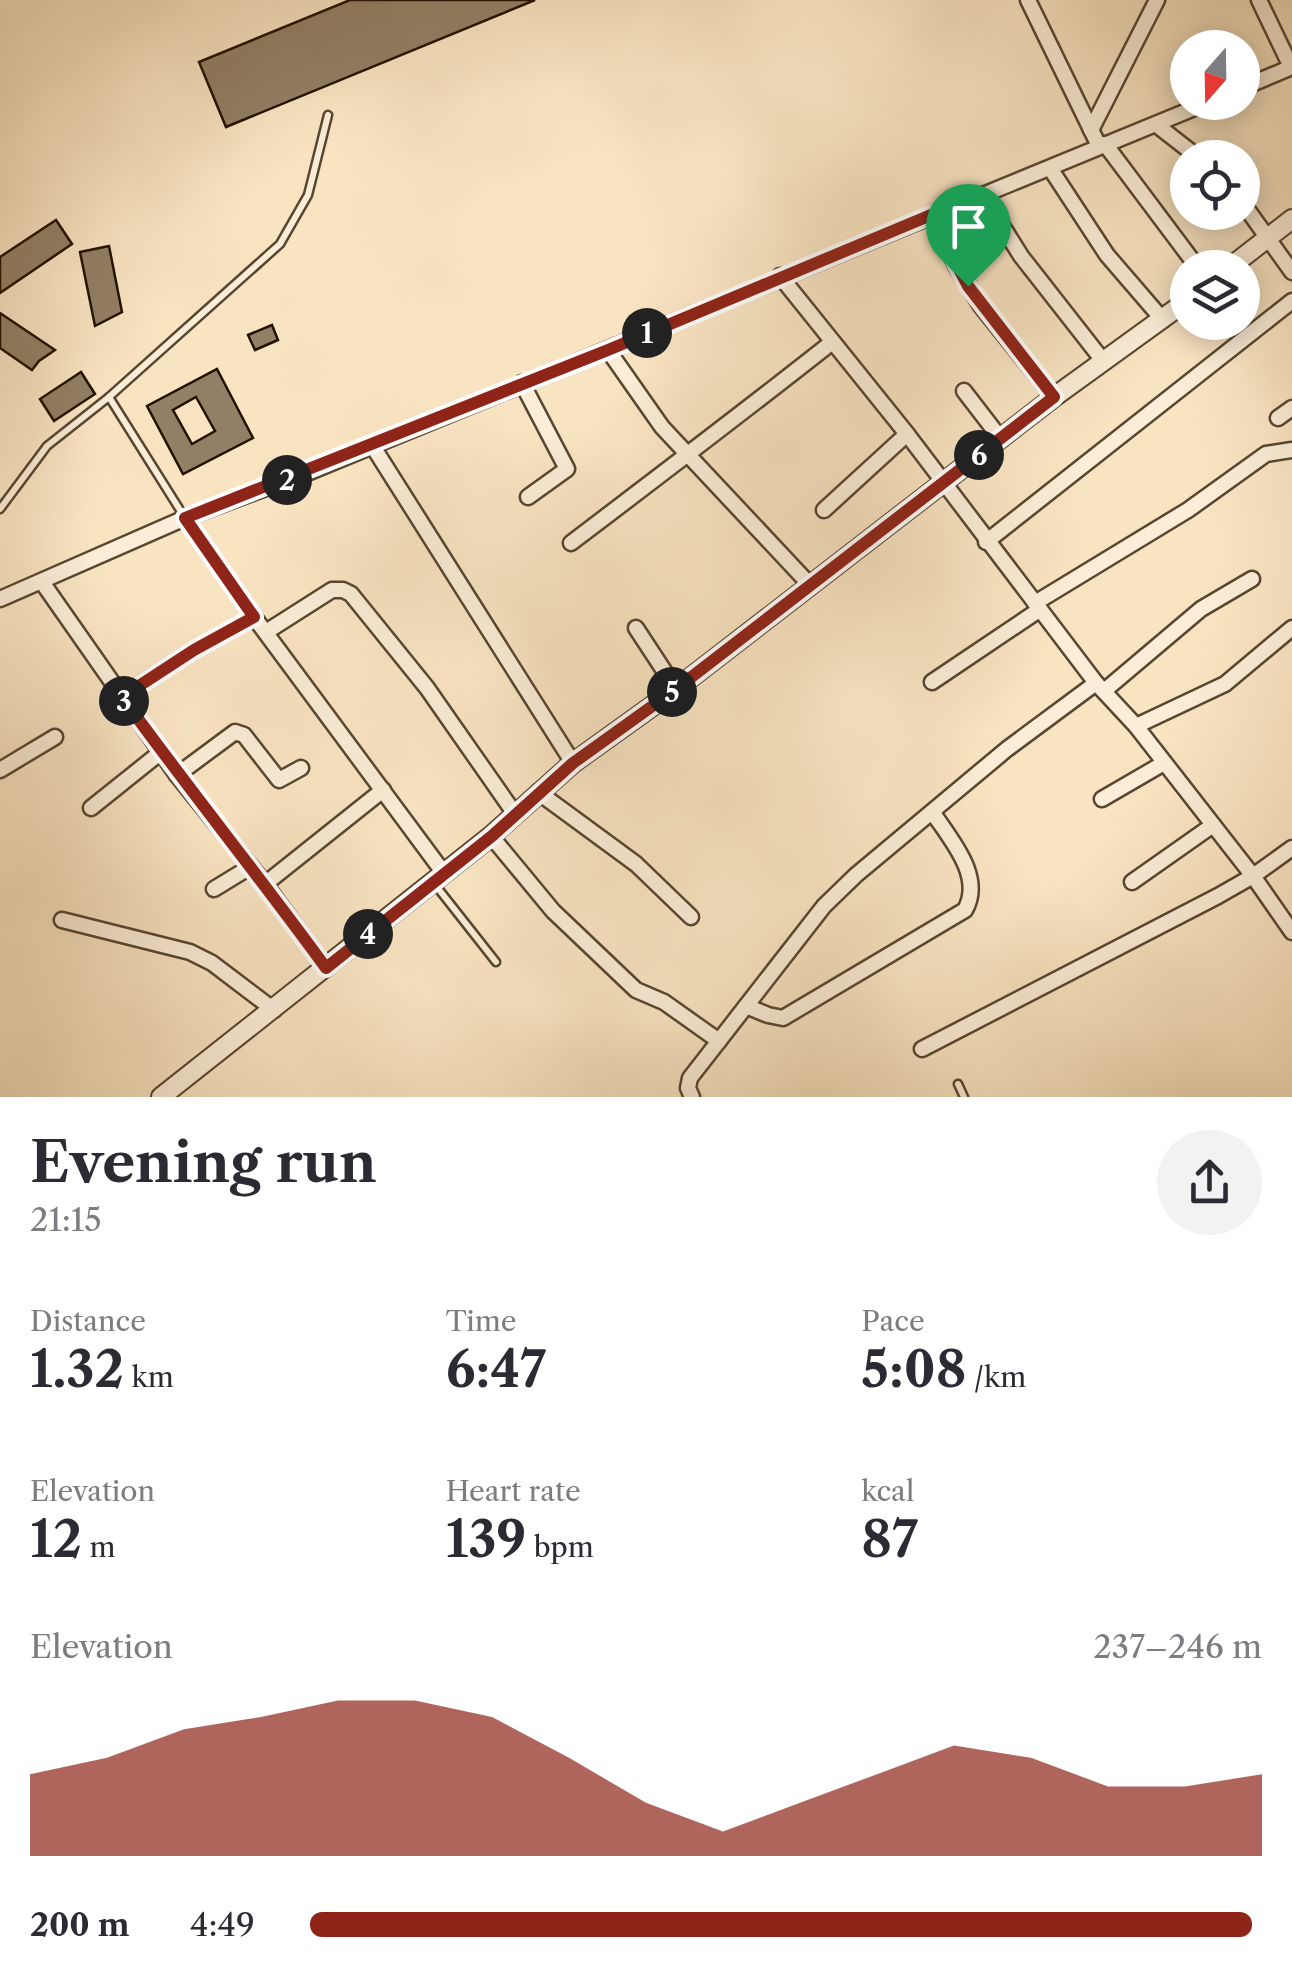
<!DOCTYPE html>
<html lang="en">
<head>
<meta charset="utf-8">
<style>
  :root { --surface:#fff; --page:#f2f2f3; --text:#2b2b33; --muted:#7c7c81; --accent:#8f2418 }
  body { margin:0; font-family:"Libre Caslon Text",serif; background:var(--page); color:var(--text); height:100vh; display:flex; flex-direction:column; font-size:38px; white-space:nowrap }
  * { box-sizing:border-box; margin:0 }
  p { font-size:32px; color:var(--muted) }
  .icon { flex:none; width:55px; height:55px; fill:none; stroke:currentColor; stroke-width:2; stroke-linecap:round; stroke-linejoin:round }
  .map { position:relative; height:1097px; overflow:hidden }
  .sheet { display:flex; flex-direction:column; background:var(--surface); flex:1 }
  .sheet>* { flex:none }
  .needle { width:65px; rotate:200deg }
  .buttons { position:absolute; left:1170px; top:30px; display:grid; gap:20px }
  .buttons a { display:grid; place-items:center; width:90px; height:90px; border-radius:50%; background:var(--surface); box-shadow:0 5px 25px #0003; font-size:50px }
  .pin { position:absolute; display:grid; place-items:center; width:85px; height:85px; color:#fff; margin:-102px -42px; border-radius:50% 50% 50% 0; rotate:-45deg; box-shadow:0 0 10px #0007 }
  .pin .icon { rotate:45deg }
  .km { position:absolute; width:50px; height:50px; margin:-25px; border-radius:50%; background:#222; color:#fff; font-size:28px; line-height:50px; text-align:center }
  .round { display:grid; place-items:center; flex:none; width:105px; height:105px; border-radius:52px; background:var(--page) }
  .headline { display:flex; align-items:center; justify-content:space-between; height:170px; padding:0 30px }
  h1 { font-size:55px; font-weight:800; line-height:75px }
  .metrics { display:grid; grid-template-columns:repeat(3,1fr); gap:15px; height:170px; padding:10px 30px }
  .metrics div { display:grid; align-content:center }
  .metrics b { font-size:50px; font-weight:800 }
  .metrics small { font-size:28px; font-weight:400 }
  .metrics p { font-size:28px }
  .chart { height:280px; padding:20px 30px }
  .chart p { display:flex; justify-content:space-between }
  .chart svg { width:100%; height:180px; margin-top:10px; fill:var(--accent); opacity:.7 }
  ul { padding:0 30px; list-style:none; font-size:32px }
  li { display:grid; grid-template-columns:160px 120px 1fr; align-items:center; height:75px }
  li i { height:25px; border-radius:12px; background:var(--accent) }
  .map>svg:first-child { display:block }
  .building { fill:#927f65; stroke:#221200; stroke-width:2.5; fill-rule:evenodd }
  .lines { fill:none; stroke-linecap:round; stroke-linejoin:round }
  .service-casing { stroke:#584630; stroke-width:11 }
  .minor-casing { stroke:#584630; stroke-width:19 }
  .tertiary-casing { stroke:#584630; stroke-width:22 }
  .service { stroke:#fbedd7; stroke-width:6 }
  .minor { stroke:#fbedd7; stroke-width:14 }
  .tertiary { stroke:#fbedd7; stroke-width:18 }
  .route-casing { stroke:#fff; stroke-width:20 }
  .route { stroke:#8f2418; stroke-width:12 }
</style>
</head>
<body>
<div class="map">
<svg width="1292" height="1097" viewBox="0 0 1292 1097">
  <rect width="100%" height="100%" fill="#f9e4c2"/>
  <filter id="stains"><feTurbulence type="fractalNoise" baseFrequency=".002" numOctaves="4"/><feColorMatrix values="0 0 0 0 .2 0 0 0 0 .09 0 0 0 0 .02 0 0 0 .5 -.17"/></filter>
  <radialGradient id="worn" r=".72"><stop offset=".6" stop-color="#630" stop-opacity="0"/><stop offset="1" stop-color="#630" stop-opacity=".3"/></radialGradient>
  <g class="building">
    <polygon points="350,0 535,0 226,127 199,62"/>
    <polygon points="56,220 72,244 0,293 0,257"/>
    <polygon points="109,246 122,312 95,326 80,252"/>
    <polygon points="0,313 55,350 39,361 32,370 0,348"/>
    <polygon points="272,325 278,340 255,350 248,335"/>
    <path d="M 217,369 L 253,438 L 183,474 L 147,406 ZM 196,397 L 215,431 L 192,444 L 173,410 Z"/>
    <polygon points="81,372 95,394 54,421 40,399"/>
  </g>
  <g class="lines">
    <defs>
      <g id="service">
        <polyline points="109,397 185,518"/>
        <polyline points="0,509 47,446 109,397 280,244 308,195 328,115"/>
        <polyline points="433,882 496,962"/>
        <polyline points="958,1084 964,1097"/>
      </g>
      <g id="minor">
        <polyline points="1028,0 1099,146"/>
        <polyline points="1259,0 1291,67"/>
        <polyline points="1242,88 1292,67"/>
        <polyline points="1158,126 1199,158"/>
        <polyline points="1091,130 1157,0"/>
        <polyline points="1105,144 1198,268"/>
        <polyline points="1050,168 1107,255 1163,320"/>
        <polyline points="983,195 1021,256 1104,362"/>
        <polyline points="1242,202 1292,272"/>
        <polyline points="931,215 957,267 981,306 1054,397"/>
        <polyline points="780,276 907,434 1096,683 1136,726 1253,876 1292,932"/>
        <polyline points="608,350 662,427 811,586"/>
        <polyline points="522,383 567,469 528,497"/>
        <polyline points="964,391 1001,439"/>
        <polyline points="1278,418 1292,408"/>
        <polyline points="372,445 573,763"/>
        <polyline points="824,510 907,434"/>
        <polyline points="185,518 254,617 443,872"/>
        <polyline points="986,542 1292,301"/>
        <path d="M 571,543 C 658,477 745,411 831,343"/>
        <polyline points="42,582 177,775 265,884 326,968"/>
        <polyline points="0,599 185,518 312,471 1209,102"/>
        <polyline points="1035,603 1188,510 1266,454 1292,450"/>
        <polyline points="636,628 676,689"/>
        <polyline points="266,632 332,590 343,590 351,594 427,688 515,814"/>
        <polyline points="932,682 1039,610"/>
        <polyline points="1104,691 1201,609 1252,579"/>
        <polyline points="121,697 194,650 254,617"/>
        <polyline points="1136,726 1225,684 1292,628"/>
        <polyline points="0,770 55,737"/>
        <polyline points="177,775 235,732 244,735 279,780 301,768"/>
        <polyline points="538,792 636,864 691,917"/>
        <polyline points="1102,799 1164,763"/>
        <polyline points="91,808 161,752"/>
        <polyline points="491,836 553,911 636,990 664,1002 719,1041"/>
        <polyline points="1132,882 1213,825"/>
        <polyline points="265,884 383,790"/>
        <polyline points="214,889 250,867"/>
        <polyline points="62,920 190,952 212,963 274,1010"/>
        <path d="M 746,1006 L 768,1015 L 783,1018 L 965,910 C 984,877 951,840 933,813"/>
        <polyline points="922,1049 1218,896 1253,876 1292,848"/>
        <polyline points="692,1097 688,1088 690,1078 824,906 856,875 1007,749 1096,683"/>
      </g>
      <g id="tertiary">
        <polyline points="1229,268 1292,219"/>
        <polyline points="161,1097 491,836 573,763 676,689 1054,397 1188,300"/>
      </g>
    </defs>
    <use href="#service" class="service-casing"/>
    <use href="#minor" class="minor-casing"/>
    <use href="#tertiary" class="tertiary-casing"/>
    <use href="#service" class="service"/>
    <use href="#minor" class="minor"/>
    <use href="#tertiary" class="tertiary"/>
  </g>
  <g class="lines">
    <defs>
      <path id="route" d="M 931,215 L 968,286 L 1054,397 L 676,689 L 573,763 L 492,836 L 326,968 C 259,876 188,788 122,697 L 194,650 L 254,617 L 185,518 L 608,350 Z"/>
    </defs>
    <use href="#route" class="route-casing"/>
    <use href="#route" class="route"/>
  </g>
  <rect width="100%" height="100%" filter="url(#stains)"/>
  <rect width="100%" height="100%" fill="url(#worn)"/>
</svg>
<div class="buttons">
<a><svg class="needle" viewBox="-14 -14 28 28"><path d="M0-13l5 13h-10z" fill="#e53935"/><path d="M0 13l5-13h-10z" fill="#7c7c81"/></svg></a>
<a><svg class="icon" aria-label="locate" viewBox="0 0 24 24"><circle cx="12" cy="12" r="6"/><path d="M12 2v4M12 18v4M2 12h4M18 12h4"/></svg></a>
<a><svg class="icon" aria-label="layers" viewBox="0 0 24 24"><path d="M12 4l9 5-9 5-9-5zM3 14l9 5 9-5"/></svg></a>
</div>
<div class="pin" style="left:968px;top:286px;background:#1e9e55"><svg class="icon" aria-label="arrive" viewBox="0 0 24 24"><path d="M6 21V4h12l-3 4 3 4H6"/></svg></div>
<b class="km" style="left:647px;top:333px">1</b>
<b class="km" style="left:287px;top:480px">2</b>
<b class="km" style="left:124px;top:701px">3</b>
<b class="km" style="left:368px;top:934px">4</b>
<b class="km" style="left:672px;top:692px">5</b>
<b class="km" style="left:979px;top:455px">6</b>
</div>
<section class="sheet">
<div class="headline"><div><h1>Evening run</h1><p>21:15</p></div><a class="round"><svg class="icon" aria-label="share" viewBox="0 0 24 24"><path d="M12 15V3M7 8l5-5 5 5M5 13v7h14v-7"/></svg></a></div>
<div class="metrics">
<div><p>Distance</p><b>1.32<small> km</small></b></div>
<div><p>Time</p><b>6:47</b></div>
<div><p>Pace</p><b>5:08<small> /km</small></b></div>
</div>
<div class="metrics">
<div><p>Elevation</p><b>12<small> m</small></b></div>
<div><p>Heart rate</p><b>139<small> bpm</small></b></div>
<div><p>kcal</p><b>87</b></div>
</div>
<div class="chart"><p><span>Elevation</span>237–246 m</p>
<svg viewBox="0 0 160 44" preserveAspectRatio="none"><path d="M0 44V24L10 20L20 13L30 10L40 6L50 6L60 10L70 20L80 31L90 38L100 31L110 24L120 17L130 20L140 27L150 27L160 24V44z"/></svg>
</div>
<ul>
<li><b>200 m</b>4:49<i style="width:99%"></i></li>
</ul>
</section>
</body>
</html>
